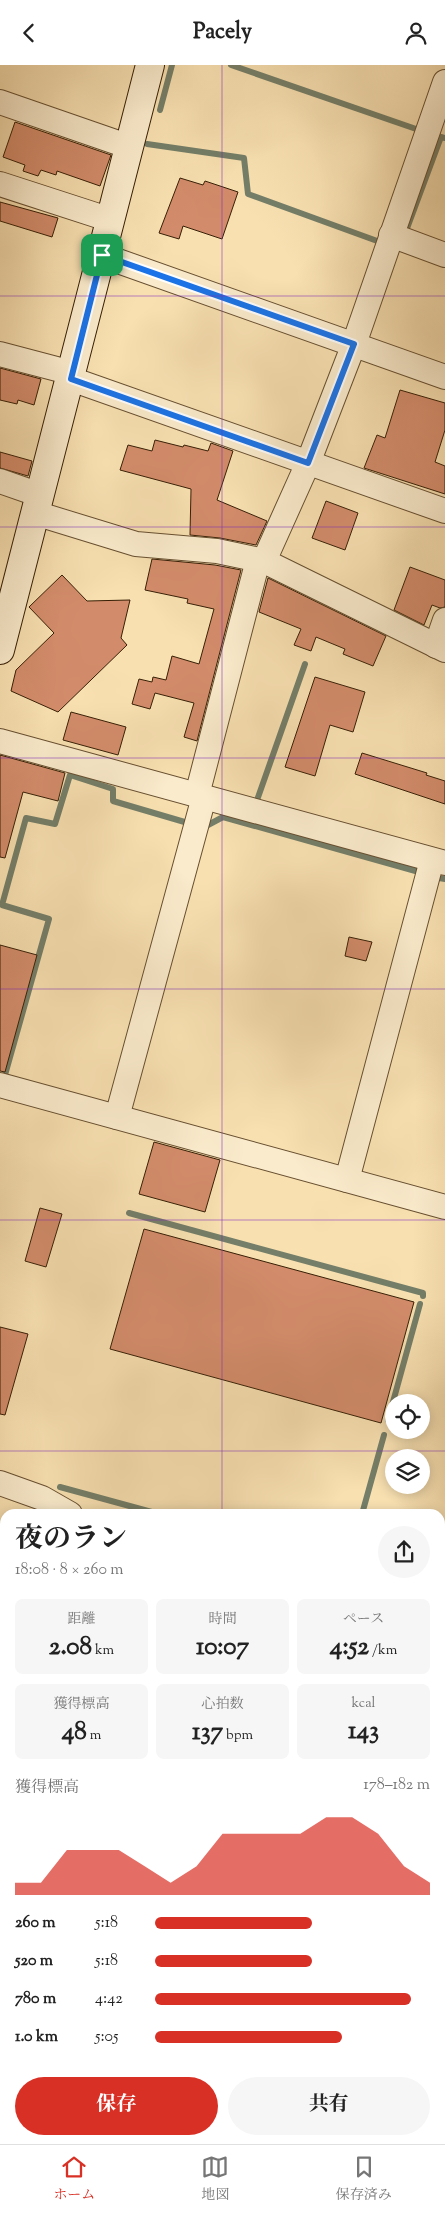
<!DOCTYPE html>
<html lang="ja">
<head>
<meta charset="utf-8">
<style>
  :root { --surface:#fff; --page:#f6f6f6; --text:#222; --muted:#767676; --line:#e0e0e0; --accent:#d93025 }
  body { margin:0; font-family:"Sorts Mill Goudy","Noto Serif JP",serif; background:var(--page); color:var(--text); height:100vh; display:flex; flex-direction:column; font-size:19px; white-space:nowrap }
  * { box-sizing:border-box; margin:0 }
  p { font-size:16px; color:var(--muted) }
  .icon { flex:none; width:28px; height:28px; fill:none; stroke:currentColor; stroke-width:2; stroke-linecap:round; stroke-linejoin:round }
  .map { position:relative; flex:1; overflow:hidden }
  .sheet { position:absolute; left:0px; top:1444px; width:445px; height:636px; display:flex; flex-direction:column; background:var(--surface); border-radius:15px 15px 0 0; box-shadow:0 2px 12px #0003 }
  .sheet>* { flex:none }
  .tools { position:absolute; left:385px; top:1329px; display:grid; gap:10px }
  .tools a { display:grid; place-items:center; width:45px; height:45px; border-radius:50%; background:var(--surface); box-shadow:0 2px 12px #0003; font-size:25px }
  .pin { position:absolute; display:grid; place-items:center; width:42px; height:42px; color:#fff; margin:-21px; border-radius:10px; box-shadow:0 2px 8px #0006 }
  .round { display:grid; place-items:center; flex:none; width:52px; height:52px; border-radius:26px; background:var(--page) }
  .overview { display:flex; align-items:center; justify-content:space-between; height:85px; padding:0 15px }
  h1 { font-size:28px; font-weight:700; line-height:38px }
  .stats { display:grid; grid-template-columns:repeat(3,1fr); gap:8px; height:85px; padding:5px 15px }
  .stats div { display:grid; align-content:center; border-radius:8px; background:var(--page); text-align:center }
  .stats b { font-size:25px; font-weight:700 }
  .stats small { font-size:14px; font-weight:400 }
  .stats p { font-size:14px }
  .chart { height:140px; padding:10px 15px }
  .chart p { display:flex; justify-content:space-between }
  .chart svg { width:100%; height:90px; margin-top:5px; fill:var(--accent); opacity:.7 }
  .primary-button { display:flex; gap:10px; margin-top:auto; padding:10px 15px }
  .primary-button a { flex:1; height:58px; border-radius:30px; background:var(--accent); color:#fff; font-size:20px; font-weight:700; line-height:58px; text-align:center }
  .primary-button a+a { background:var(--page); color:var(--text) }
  ul { padding:0 15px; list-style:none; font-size:16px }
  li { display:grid; grid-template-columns:80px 60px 1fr; align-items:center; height:38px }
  li i { height:12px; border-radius:6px; background:var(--accent) }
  header { display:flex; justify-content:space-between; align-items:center; height:65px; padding:0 15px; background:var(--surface); font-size:22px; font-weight:700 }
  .tabs { display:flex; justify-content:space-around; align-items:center; height:70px; border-top:1px solid var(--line); background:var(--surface); font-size:14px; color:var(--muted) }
  .tabs a { display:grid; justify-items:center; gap:2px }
  .tabs .selected { color:var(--accent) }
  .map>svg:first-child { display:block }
  .water { fill:#9dbdaa; stroke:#747e68 }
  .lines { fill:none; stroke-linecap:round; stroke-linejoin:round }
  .stream { stroke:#747e68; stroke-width:6 }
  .building { fill:#d38c6b; stroke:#371f05 }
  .street-casing { stroke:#674f30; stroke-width:26 }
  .secondary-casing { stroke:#371f05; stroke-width:30 }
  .primary-casing { stroke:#371f05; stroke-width:30 }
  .street { stroke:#faebcc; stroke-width:24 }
  .secondary { stroke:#faebcc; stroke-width:28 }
  .primary { stroke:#f8e0b1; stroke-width:28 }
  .route-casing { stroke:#fff; stroke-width:10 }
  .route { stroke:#1a73e8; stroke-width:6 }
  .grid { fill:none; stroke:#7b2cbf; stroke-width:1; stroke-opacity:0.55 }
</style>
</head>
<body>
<header><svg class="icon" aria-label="back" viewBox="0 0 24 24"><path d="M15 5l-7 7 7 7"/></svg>Pacely<svg class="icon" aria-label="person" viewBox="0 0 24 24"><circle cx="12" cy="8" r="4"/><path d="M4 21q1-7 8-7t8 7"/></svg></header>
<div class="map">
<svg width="445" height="2079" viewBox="0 0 445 2079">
  <rect width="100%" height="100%" fill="#f8e0b1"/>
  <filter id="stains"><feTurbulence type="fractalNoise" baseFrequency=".004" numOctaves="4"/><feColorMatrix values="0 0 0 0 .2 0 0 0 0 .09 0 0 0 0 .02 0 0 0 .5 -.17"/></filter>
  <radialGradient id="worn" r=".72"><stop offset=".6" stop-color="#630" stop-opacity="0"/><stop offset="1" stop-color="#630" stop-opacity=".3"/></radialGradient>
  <polygon class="water" points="300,2075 365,2075 370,2079 302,2079"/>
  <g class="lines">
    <g class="stream">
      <polyline points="231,0 419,65"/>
      <polyline points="160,45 172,0"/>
      <polyline points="147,79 244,93 248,129 380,177"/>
      <polyline points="406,166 441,72 445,73"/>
      <polyline points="256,738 305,599"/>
      <polyline points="208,760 223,752 419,807"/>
      <polyline points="439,813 445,814"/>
      <polyline points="5,1010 49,854 2,840 26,753 55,759 70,710 113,724 113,736 188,758"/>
      <polyline points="129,1148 423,1228 423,1231"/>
      <polyline points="388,1355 420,1239"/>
      <polyline points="60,1422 159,1449"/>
      <polyline points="362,1449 384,1370"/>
      <polyline points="440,1477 445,1462"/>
      <polyline points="0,1490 5,1491"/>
      <polyline points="0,1731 5,1731"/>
      <polyline points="440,1987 445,1988"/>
      <polyline points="413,2075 417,2079"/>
    </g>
  </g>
  <g class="building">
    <polygon points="15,57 111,90 100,121 57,106 56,110 41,105 38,111 23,106 25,100 3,92"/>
    <polygon points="180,113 203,120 205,116 238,127 222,174 183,161 179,174 159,168"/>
    <polygon points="0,137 58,153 52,172 0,156"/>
    <polygon points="0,303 41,314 34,340 18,335 17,339 0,335"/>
    <polygon points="400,325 445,338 445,365 435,397 445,401 445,429 364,403 377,370 385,373"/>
    <polygon points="155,375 183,382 184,380 208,386 211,378 233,386 217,435 267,456 256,480 220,473 190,470 191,424 120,405 128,380 152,386"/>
    <polygon points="0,387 32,396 28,411 0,403"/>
    <polygon points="326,436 358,448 345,485 312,473"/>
    <polygon points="152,494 215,500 241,505 197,676 184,672 194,638 155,628 150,644 132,639 139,614 152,617 153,612 166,615 172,591 199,599 214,544 187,538 188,534 145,525"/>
    <polygon points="410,502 445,515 445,542 440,543 432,540 424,560 394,545"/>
    <polygon points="62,510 87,536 130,535 121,573 127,580 58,647 11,626 16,605 54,568 29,542"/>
    <polygon points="268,513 386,571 373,601 343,589 345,584 316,572 311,586 294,580 301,564 259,547"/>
    <polygon points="315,612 365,627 353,667 330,660 315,711 285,702"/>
    <polygon points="71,647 126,662 118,690 63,675"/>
    <polygon points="362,688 427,708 426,710 445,716 445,739 355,709"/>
    <polygon points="0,690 65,708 58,736 23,727 5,793 0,792"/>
    <polygon points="349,872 372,877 366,896 345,891"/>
    <polygon points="0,880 37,890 5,1007 0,1006"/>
    <polygon points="154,1077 220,1095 205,1147 139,1129"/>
    <polygon points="40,1143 62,1149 46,1202 25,1196"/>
    <polygon points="144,1164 414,1237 381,1358 110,1284"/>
    <polygon points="0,1262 28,1269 5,1350 0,1349"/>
  </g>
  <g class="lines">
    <defs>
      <g id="street">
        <polyline points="0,37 130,82"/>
        <polyline points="0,119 111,155"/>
        <polyline points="391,170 445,190"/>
        <polyline points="101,190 445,312"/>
        <polyline points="0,289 72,308"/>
        <polyline points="71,314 445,446"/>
        <polyline points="0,416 40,430"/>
        <polyline points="35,448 136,479 217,486 264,496 445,585"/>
        <polyline points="264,496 308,398 354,279 445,17"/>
        <polyline points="436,581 445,555"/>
        <polyline points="0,676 445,798"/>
        <polyline points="197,730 258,495"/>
        <polyline points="0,1020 445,1142"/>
        <polyline points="117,1052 204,732"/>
        <polyline points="347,1115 432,795"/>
        <polyline points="0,1418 42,1433 70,1449"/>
        <polyline points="440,1519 445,1504"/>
        <polyline points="440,1601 445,1603"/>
        <polyline points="0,1610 5,1611"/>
        <polyline points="440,1742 445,1744"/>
        <polyline points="392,2075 396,2079"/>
        <polyline points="0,2079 3,2079"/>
      </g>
      <g id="secondary">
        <polyline points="0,585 150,0"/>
        <polyline points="0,1675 5,1684"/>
      </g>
      <g id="primary">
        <polyline points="0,1874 5,1875"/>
        <polyline points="440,1962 445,1963"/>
        <polyline points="174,2075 174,2079"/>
      </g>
    </defs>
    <use href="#street" class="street-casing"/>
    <use href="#secondary" class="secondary-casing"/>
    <use href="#primary" class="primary-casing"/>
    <use href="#street" class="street"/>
    <use href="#secondary" class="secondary"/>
    <use href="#primary" class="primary"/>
  </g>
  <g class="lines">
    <defs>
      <polygon id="route" points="102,190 354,279 308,398 71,314"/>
    </defs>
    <use href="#route" class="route-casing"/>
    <use href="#route" class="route"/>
  </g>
  <path class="grid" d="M 222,0 L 222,1449M 0,231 L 445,231M 0,462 L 445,462M 0,693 L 445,693M 0,924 L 445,924M 0,1155 L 445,1155M 0,1386 L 445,1386M 0,1617 L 5,1617M 440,1617 L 445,1617M 0,1848 L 5,1848M 440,1848 L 445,1848M 222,2075 L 222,2079"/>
  <rect width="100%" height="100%" filter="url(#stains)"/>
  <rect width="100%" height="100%" fill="url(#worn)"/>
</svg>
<div class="tools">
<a><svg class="icon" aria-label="locate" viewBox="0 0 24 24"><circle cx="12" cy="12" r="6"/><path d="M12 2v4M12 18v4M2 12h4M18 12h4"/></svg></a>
<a><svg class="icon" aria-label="layers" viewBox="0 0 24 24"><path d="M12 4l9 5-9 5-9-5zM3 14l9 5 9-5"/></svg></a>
</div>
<div class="pin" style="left:102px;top:190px;background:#1e9e55"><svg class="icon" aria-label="arrive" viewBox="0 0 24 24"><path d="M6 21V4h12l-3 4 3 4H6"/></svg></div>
<section class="sheet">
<div class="overview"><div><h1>夜のラン</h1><p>18:08 · 8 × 260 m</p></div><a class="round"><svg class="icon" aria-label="share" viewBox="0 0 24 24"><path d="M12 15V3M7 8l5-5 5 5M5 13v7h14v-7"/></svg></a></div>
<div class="stats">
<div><p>距離</p><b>2.08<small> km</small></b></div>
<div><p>時間</p><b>10:07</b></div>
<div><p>ペース</p><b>4:52<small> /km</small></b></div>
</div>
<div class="stats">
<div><p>獲得標高</p><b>48<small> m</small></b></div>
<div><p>心拍数</p><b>137<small> bpm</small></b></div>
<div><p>kcal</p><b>143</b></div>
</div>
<div class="chart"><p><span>獲得標高</span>178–182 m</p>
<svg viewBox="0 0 160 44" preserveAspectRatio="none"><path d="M0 44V38L10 38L20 22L30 22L40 22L50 30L60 38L70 30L80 14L90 14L100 14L110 14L120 6L130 6L140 14L150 30L160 38V44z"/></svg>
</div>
<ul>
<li><b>260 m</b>5:18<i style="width:57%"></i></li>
<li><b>520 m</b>5:18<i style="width:57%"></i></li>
<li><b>780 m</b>4:42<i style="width:93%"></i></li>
<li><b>1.0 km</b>5:05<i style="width:68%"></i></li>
</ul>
<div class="primary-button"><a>保存</a><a>共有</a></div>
</section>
</div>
<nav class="tabs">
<a class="selected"><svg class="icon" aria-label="home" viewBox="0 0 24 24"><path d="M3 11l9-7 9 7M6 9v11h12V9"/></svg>ホーム</a>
<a><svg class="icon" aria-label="map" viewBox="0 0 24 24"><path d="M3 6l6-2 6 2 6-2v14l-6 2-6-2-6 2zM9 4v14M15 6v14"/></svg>地図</a>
<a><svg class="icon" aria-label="saved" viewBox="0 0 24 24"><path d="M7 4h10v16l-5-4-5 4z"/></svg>保存済み</a>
</nav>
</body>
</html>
